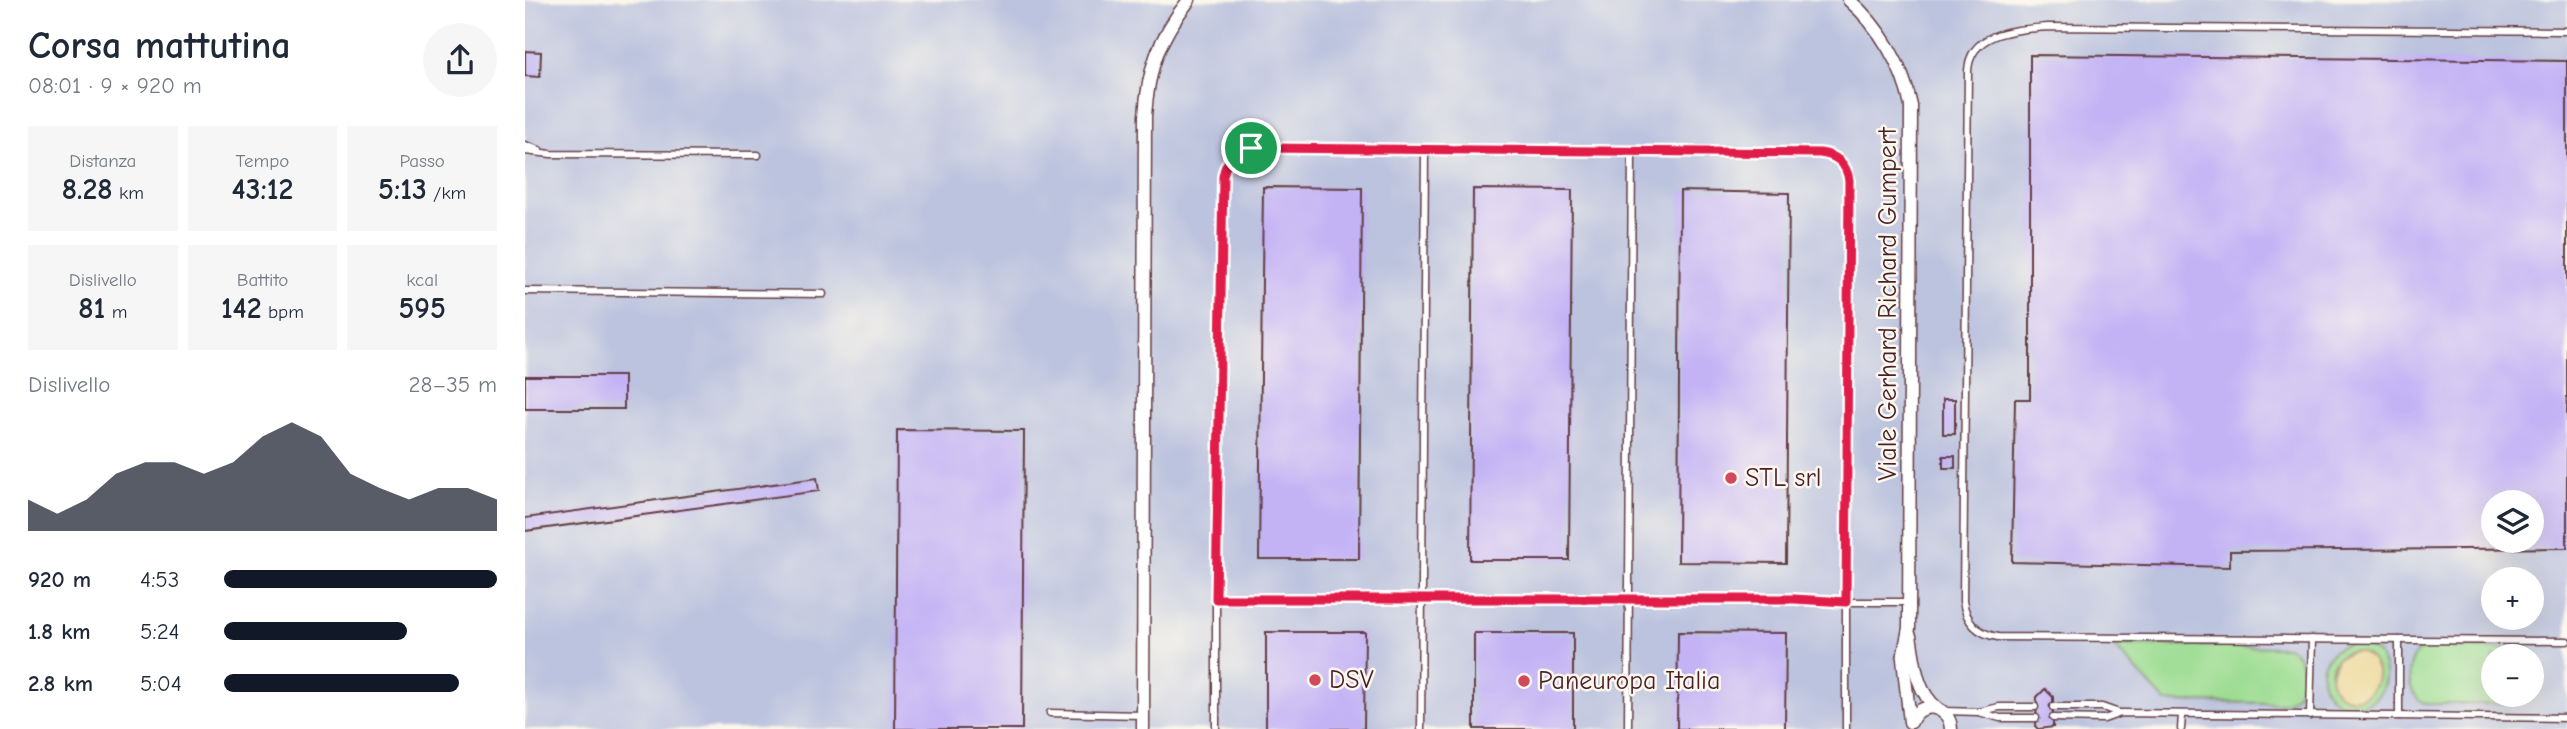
<!DOCTYPE html>
<html lang="it">
<head>
<meta charset="utf-8">
<style>
  :root { --surface:#fff; --page:#f6f6f7; --text:#1f2937; --muted:#747a83; --accent:#111827 }
  body { margin:0; font-family:"Comic Neue",sans-serif; background:var(--page); color:var(--text); height:100vh; display:flex; flex-direction:column; font-size:26px; white-space:nowrap }
  * { box-sizing:border-box; margin:0 }
  p { font-size:23px; color:var(--muted) }
  .icon { flex:none; width:38px; height:38px; fill:none; stroke:currentColor; stroke-width:2; stroke-linecap:round; stroke-linejoin:round }
  .map { position:relative; flex:1; overflow:hidden }
  .drawer { display:flex; flex-direction:column; background:var(--surface); width:525px }
  .drawer>* { flex:none }
  .tools { position:absolute; left:1956px; top:490px; display:grid; gap:14px }
  .tools a { display:grid; place-items:center; width:63px; height:63px; border-radius:50%; background:var(--surface); box-shadow:0 7px 28px #0002; font-size:35px }
  .pin { position:absolute; display:grid; place-items:center; width:60px; height:60px; color:#fff; margin:-30px; border:4px solid #fff; border-radius:50%; box-shadow:0 2px 7px #0007 }
  .round { display:grid; place-items:center; flex:none; width:74px; height:74px; border-radius:37px; background:var(--page) }
  .summary { display:flex; align-items:center; justify-content:space-between; height:119px; padding:0 28px }
  h1 { font-size:38px; font-weight:800; line-height:52px }
  .stats { display:grid; grid-template-columns:repeat(3,1fr); gap:10px; height:119px; padding:7px 28px }
  .stats div { display:grid; align-content:center; border-radius:0px; background:var(--page); text-align:center }
  .stats b { font-size:30px; font-weight:800 }
  .stats small { font-size:19px; font-weight:400 }
  .stats p { font-size:19px }
  .chart { height:196px; padding:14px 28px }
  .chart p { display:flex; justify-content:space-between }
  .chart svg { width:100%; height:126px; margin-top:7px; fill:var(--accent); opacity:.7 }
  ul { padding:0 28px; list-style:none; font-size:23px }
  li { display:grid; grid-template-columns:112px 84px 1fr; align-items:center; height:52px }
  li i { height:18px; border-radius:9px; background:var(--accent) }
  main { display:flex; flex:1; min-height:0 }
  .map>svg:first-child { display:block }
  .industrial { fill:#bcc3de; fill-rule:evenodd }
  .green { fill:#9ddd93; stroke:#747e5f; stroke-width:2; fill-rule:evenodd }
  .sand { fill:#eeda9e; stroke:#9c7c64; stroke-width:2 }
  .building { fill:#c3b3f5; fill-rule:evenodd }
  .lines { fill:none; stroke-linecap:round; stroke-linejoin:round }
  .lane-casing { stroke:#633d44; stroke-width:9 }
  .street-casing { stroke:#633d44; stroke-width:15 }
  .lane { stroke:#fff; stroke-width:6 }
  .street { stroke:#fff; stroke-width:12 }
  .route-casing { stroke:#fff; stroke-width:14 }
  .route { stroke:#e11d48; stroke-width:9 }
  .poi-dot { fill:#d1495b; stroke:#fbf7ec; stroke-width:2.5 }
  .labels { text-anchor:middle; dominant-baseline:central; stroke-width:5; stroke-linejoin:round; paint-order:stroke }
  .street-label { font-size:26px; fill:#4a1f2b; stroke:#fbf7ec }
  .poi-label { font-size:26px; fill:#4a1f2b; stroke:#fbf7ec; text-anchor:start }
</style>
</head>
<body>
<main>
<section class="drawer">
<div class="summary"><div><h1>Corsa mattutina</h1><p>08:01 · 9 × 920 m</p></div><a class="round"><svg class="icon" aria-label="share" viewBox="0 0 24 24"><path d="M12 15V3M7 8l5-5 5 5M5 13v7h14v-7"/></svg></a></div>
<div class="stats">
<div><p>Distanza</p><b>8.28<small> km</small></b></div>
<div><p>Tempo</p><b>43:12</b></div>
<div><p>Passo</p><b>5:13<small> /km</small></b></div>
</div>
<div class="stats">
<div><p>Dislivello</p><b>81<small> m</small></b></div>
<div><p>Battito</p><b>142<small> bpm</small></b></div>
<div><p>kcal</p><b>595</b></div>
</div>
<div class="chart"><p><span>Dislivello</span>28–35 m</p>
<svg viewBox="0 0 160 44" preserveAspectRatio="none"><path d="M0 44V33L10 38L20 33L30 24L40 20L50 20L60 24L70 20L80 11L90 6L100 11L110 24L120 29L130 33L140 29L150 29L160 33V44z"/></svg>
</div>
<ul>
<li><b>920 m</b>4:53<i style="width:100%"></i></li>
<li><b>1.8 km</b>5:24<i style="width:67%"></i></li>
<li><b>2.8 km</b>5:04<i style="width:86%"></i></li>
</ul>
</section>
<div class="map">
<svg width="2042" height="729" viewBox="0 0 2042 729">
  <rect width="100%" height="100%" fill="#fbf7ec"/>
  <filter id="ink" filterUnits="userSpaceOnUse"><feTurbulence type="fractalNoise" baseFrequency=".0143" numOctaves="2"/><feDisplacementMap in="SourceGraphic" scale="14" xChannelSelector="R" yChannelSelector="G"/><feConvolveMatrix kernelMatrix="1 2 1 2 8 2 1 2 1" color-interpolation-filters="sRGB"/></filter>
  <filter id="wash" filterUnits="userSpaceOnUse"><feTurbulence type="fractalNoise" baseFrequency=".00686" numOctaves="4" result="noise"/><feDisplacementMap in="SourceGraphic" scale="28" xChannelSelector="R" yChannelSelector="G"/><feGaussianBlur stdDeviation="1.57" result="paint"/><feColorMatrix in="noise" values="0 0 0 0 0 0 0 0 0 0 0 0 0 0 0 0 0 1.4 0 .05"/><feComposite in="paint" operator="in"/></filter>
  <g filter="url(#wash)">
    <rect width="100%" height="100%" fill="#efe9cf"/>
    <path class="industrial" d="M 0,0 L 2042,0 L 2042,729 L 0,729 ZM 1969,502 L 2007,502 L 2007,541 L 1969,541 ZM 1969,579 L 2007,579 L 2007,618 L 1969,618 ZM 1969,656 L 2007,656 L 2007,695 L 1969,695 Z"/>
    <g class="green">
      <path d="M 1829,643 C 1876,648 1866,713 1823,705 C 1812,703 1803,696 1799,685 C 1791,664 1808,645 1829,643 ZM 1828,651 C 1855,655 1860,683 1838,697 L 1818,696 C 1797,682 1803,655 1828,651 Z"/>
      <path d="M 1588,645 L 1763,647 C 1785,658 1782,697 1758,703 L 1641,702 Z"/>
      <path d="M 1904,647 L 1995,649 L 2004,656 L 1969,656 L 1969,695 L 2001,695 L 2004,697 L 1993,704 L 1902,704 C 1882,698 1879,666 1893,651 Z"/>
    </g>
    <path class="sand" d="M 1828,651 C 1869,656 1852,709 1820,697 C 1810,693 1806,685 1805,675 L 1812,658 Z"/>
    <g id="blocks">
      <g class="building">
        <polygon points="0,51 16,52 15,77 0,76"/>
        <path d="M 1505,55 L 2042,61 L 2042,548 L 1705,551 L 1705,567 L 1487,562 L 1490,399 L 1505,399 ZM 1969,502 L 2007,502 L 2007,541 L 1969,541 Z"/>
        <polygon points="738,187 837,188 834,559 734,559"/>
        <polygon points="948,189 1047,190 1044,560 945,560"/>
        <polygon points="1155,191 1264,193 1261,563 1153,562"/>
        <rect x="0" y="376" width="99" height="33"/>
        <rect x="1418" y="399" width="12" height="35"/>
        <polygon points="372,430 499,431 497,729 370,729"/>
        <rect x="1418" y="456" width="12" height="12"/>
        <polygon points="292,478 294,491 0,531 0,518"/>
        <polygon points="741,632 840,632 839,729 741,729"/>
        <polygon points="1153,632 1261,633 1260,729 1152,729"/>
        <rect x="949" y="633" width="99" height="96"/>
        <polygon points="1520,689 1528,697 1528,727 1513,729 1511,727 1512,697"/>
      </g>
    </g>
  </g>
  <g filter="url(#ink)">
    <use href="#blocks" fill-opacity="0" stroke="#633d44" stroke-width="2"/>
    <g class="lines">
      <defs>
        <g id="lane">
          <path d="M 2042,31 L 1523,27 C 1491,30 1445,31 1443,71 L 1438,601 C 1441,621 1452,634 1473,637 L 2042,641"/>
          <polyline points="0,145 14,150"/>
          <path d="M 726,148 L 1295,153 C 1311,155 1322,162 1324,180 L 1321,602 L 1269,599 L 691,599 L 698,176 C 701,160 710,151 726,148 Z"/>
          <polyline points="0,151 26,154 233,155"/>
          <polyline points="0,291 298,294"/>
          <polyline points="1528,707 1577,707 1594,713"/>
          <polyline points="1419,711 1454,712 1474,707 1510,707"/>
          <polyline points="1454,712 1475,718 1511,718"/>
          <polyline points="525,713 617,715"/>
          <polyline points="1785,716 1787,639"/>
          <polyline points="1874,716 1874,640"/>
          <polyline points="1528,718 1579,719 1596,713 2042,718"/>
          <polyline points="691,729 691,599"/>
          <polyline points="896,729 900,149"/>
          <polyline points="1103,729 1107,151"/>
          <polyline points="1321,729 1321,602 1384,602"/>
          <polyline points="1656,729 1657,715"/>
        </g>
        <g id="street">
          <path d="M 1324,0 C 1355,27 1378,66 1386,106 L 1384,628 L 1378,659 L 1385,722"/>
          <path d="M 1385,636 C 1390,662 1390,690 1412,708"/>
          <path d="M 1386,722 C 1395,699 1425,705 1426,729"/>
          <path d="M 618,729 L 620,116 C 623,68 634,38 664,0"/>
        </g>
      </defs>
      <use href="#lane" class="lane-casing"/>
      <use href="#street" class="street-casing"/>
      <use href="#lane" class="lane"/>
      <use href="#street" class="street"/>
    </g>
  </g>
  <g class="lines" filter="url(#ink)">
    <defs>
      <path id="route" d="M 726,148 L 1295,153 C 1311,155 1321,162 1324,180 L 1321,602 L 1269,599 L 691,599 L 698,176 C 701,160 710,151 726,148 Z"/>
    </defs>
    <use href="#route" class="route-casing"/>
    <use href="#route" class="route"/>
  </g>
  <g class="poi-dot">
    <circle cx="1206" cy="478" r="7"/>
    <circle cx="790" cy="680" r="7"/>
    <circle cx="999" cy="681" r="7"/>
  </g>
  <g class="labels">
    <g class="street-label">
      <text transform="translate(1363 304) rotate(-90)">Viale Gerhard Richard Gumpert</text>
    </g>
    <g class="poi-label">
      <text x="1220" y="478">STL srl</text>
      <text x="804" y="680">DSV</text>
      <text x="1013" y="681">Paneuropa Italia</text>
    </g>
  </g>
</svg>
<div class="tools">
<a><svg class="icon" aria-label="layers" viewBox="0 0 24 24"><path d="M12 4l9 5-9 5-9-5zM3 14l9 5 9-5"/></svg></a>
<a>+</a>
<a>−</a>
</div>
<div class="pin" style="left:726px;top:148px;background:#1e9e55"><svg class="icon" aria-label="arrive" viewBox="0 0 24 24"><path d="M6 21V4h12l-3 4 3 4H6"/></svg></div>
</div>
</main>
</body>
</html>
